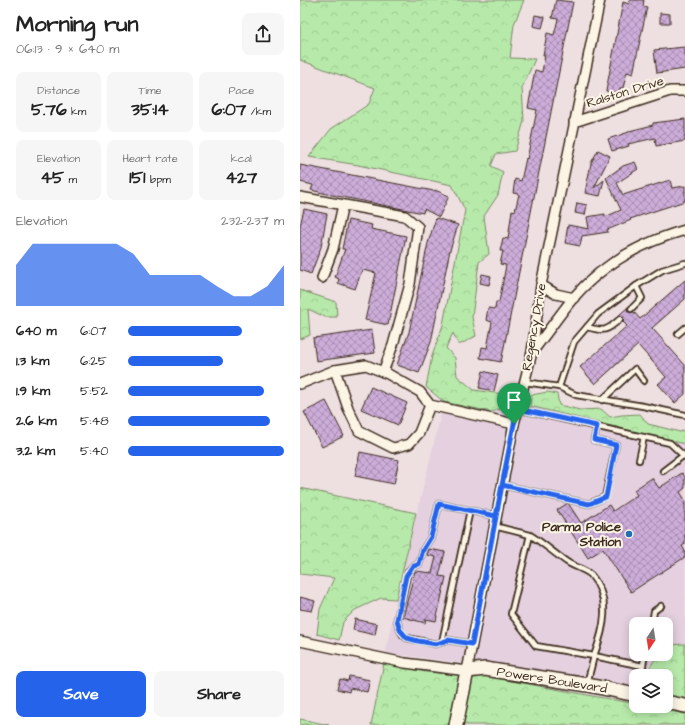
<!DOCTYPE html>
<html lang="en">
<head>
<meta charset="utf-8">
<style>
  :root { --surface:#fff; --page:#f6f6f6; --text:#222; --muted:#767676; --accent:#2563eb }
  body { margin:0; font-family:"Architects Daughter",sans-serif; background:var(--page); color:var(--text); height:100vh; display:flex; flex-direction:column; font-size:15px; white-space:nowrap }
  * { box-sizing:border-box; margin:0 }
  p { font-size:13px; color:var(--muted) }
  .icon { flex:none; width:22px; height:22px; fill:none; stroke:currentColor; stroke-width:2; stroke-linecap:round; stroke-linejoin:round }
  .map { position:relative; flex:1; overflow:hidden }
  .drawer { display:flex; flex-direction:column; background:var(--surface); width:300px }
  .drawer>* { flex:none }
  .needle { width:26px; rotate:192deg }
  .buttons { position:absolute; left:329px; top:617px; display:grid; gap:8px }
  .buttons a { display:grid; place-items:center; width:44px; height:44px; border-radius:8px; background:var(--surface); box-shadow:0 2px 10px #0003; font-size:20px }
  .pin { position:absolute; display:grid; place-items:center; width:34px; height:34px; color:#fff; margin:-41px -17px; border-radius:50% 50% 50% 0; rotate:-45deg; box-shadow:0 0 4px #0007 }
  .pin .icon { rotate:45deg }
  .round { display:grid; place-items:center; flex:none; width:42px; height:42px; border-radius:8px; background:var(--page) }
  .overview { display:flex; align-items:center; justify-content:space-between; height:68px; padding:0 16px }
  h1 { font-size:22px; font-weight:800; line-height:30px }
  .stats { display:grid; grid-template-columns:repeat(3,1fr); gap:6px; height:68px; padding:4px 16px }
  .stats div { display:grid; align-content:center; border-radius:8px; background:var(--page); text-align:center }
  .stats b { font-size:17px; font-weight:800 }
  .stats small { font-size:11px; font-weight:400 }
  .stats p { font-size:11px }
  .chart { height:112px; padding:8px 16px }
  .chart p { display:flex; justify-content:space-between }
  .chart svg { width:100%; height:72px; margin-top:4px; fill:var(--accent); opacity:.7 }
  .button { display:flex; gap:8px; margin-top:auto; padding:8px 16px }
  .button a { flex:1; height:46px; border-radius:8px; background:var(--accent); color:#fff; font-size:16px; font-weight:800; line-height:46px; text-align:center }
  .button a+a { background:var(--page); color:var(--text) }
  ul { padding:0 16px; list-style:none; font-size:13px }
  li { display:grid; grid-template-columns:64px 48px 1fr; align-items:center; height:30px }
  li i { height:10px; border-radius:5px; background:var(--accent) }
  main { display:flex; flex:1; min-height:0 }
  .map>svg:first-child { display:block }
  .built { fill:#e4d0de }
  .forest { fill:url(#forest-crowns); stroke:#798a64 }
  .building { fill:url(#building-cross-hatch); stroke:#3b2a1e }
  .lines { fill:none; stroke-linecap:round; stroke-linejoin:round }
  .lane-casing { stroke:#3b2a1e; stroke-width:8 }
  .street-casing { stroke:#3b2a1e; stroke-width:12 }
  .secondary-casing { stroke:#3b2a1e; stroke-width:16 }
  .lane { stroke:#fcf5e5; stroke-width:4.5 }
  .street { stroke:#fcf5e5; stroke-width:9 }
  .secondary { stroke:#fcf5e5; stroke-width:13 }
  .route-casing { stroke:#fff; stroke-width:8 }
  .route { stroke:#2563eb; stroke-width:5 }
  .poi-dot { fill:#1f6fb2; stroke:#fcf5e5; stroke-width:1.5 }
  .labels { text-anchor:middle; dominant-baseline:central; stroke-width:4; stroke-linejoin:round; paint-order:stroke }
  .street-label { font-size:13px; fill:#3b2a1e; stroke:#fcf5e5 }
  .poi-label { font-size:13px; font-weight:bold; fill:#3b2a1e; stroke:#fcf5e5; text-anchor:end }
</style>
</head>
<body>
<main>
<section class="drawer">
<div class="overview"><div><h1>Morning run</h1><p>06:13 · 9 × 640 m</p></div><a class="round"><svg class="icon" aria-label="share" viewBox="0 0 24 24"><path d="M12 15V3M7 8l5-5 5 5M5 13v7h14v-7"/></svg></a></div>
<div class="stats">
<div><p>Distance</p><b>5.76<small> km</small></b></div>
<div><p>Time</p><b>35:14</b></div>
<div><p>Pace</p><b>6:07<small> /km</small></b></div>
</div>
<div class="stats">
<div><p>Elevation</p><b>45<small> m</small></b></div>
<div><p>Heart rate</p><b>151<small> bpm</small></b></div>
<div><p>kcal</p><b>427</b></div>
</div>
<div class="chart"><p><span>Elevation</span>232–237 m</p>
<svg viewBox="0 0 160 44" preserveAspectRatio="none"><path d="M0 44V19L10 6L20 6L30 6L40 6L50 6L60 6L70 12L80 25L90 25L100 25L110 25L120 32L130 38L140 38L150 32L160 19V44z"/></svg>
</div>
<ul>
<li><b>640 m</b>6:07<i style="width:73%"></i></li>
<li><b>1.3 km</b>6:25<i style="width:61%"></i></li>
<li><b>1.9 km</b>5:52<i style="width:87%"></i></li>
<li><b>2.6 km</b>5:48<i style="width:91%"></i></li>
<li><b>3.2 km</b>5:40<i style="width:100%"></i></li>
</ul>
<div class="button"><a>Save</a><a>Share</a></div>
</section>
<div class="map">
<svg width="385" height="725" viewBox="0 0 385 725">
  <defs>
    <pattern id="forest-crowns" width="20" height="18" patternUnits="userSpaceOnUse"><rect width="20" height="18" fill="#b7eaaa"/><path d="M2 6a3 3 0 1 1 6 0M12 15a3 3 0 1 1 6 0" fill="none" stroke="#9ec992"/></pattern>
    <pattern id="building-cross-hatch" width="8" height="8" patternUnits="userSpaceOnUse"><rect width="8" height="8" fill="#ccacd8"/><path d="M0 0l8 8M0 8l8-8" fill="none" stroke="#a78caf"/></pattern>
  </defs>
  <rect width="100%" height="100%" fill="#eedfe1"/>
  <filter id="ink" filterUnits="userSpaceOnUse"><feTurbulence type="fractalNoise" baseFrequency=".025" numOctaves="2"/><feDisplacementMap in="SourceGraphic" scale="8" xChannelSelector="R" yChannelSelector="G"/><feConvolveMatrix kernelMatrix="1 2 1 2 8 2 1 2 1" color-interpolation-filters="sRGB"/></filter>
  <g filter="url(#ink)">
    <polygon class="built" points="144,402 192,412 208,406 230,406 385,444 385,644 366,645 366,624 336,624 336,654 358,654 349,669 348,676 336,676 336,692 274,678 86,653 96,599"/>
    <g class="forest">
      <polygon points="0,0 224,0 214,24 210,58 235,59 222,88 224,121 215,151 196,154 191,166 203,172 198,195 184,216 189,254 179,262 172,317 176,336 159,345 153,333 146,348 155,358 157,376 174,390 209,395 208,406 192,412 144,402 126,387 132,356 143,325 165,210 152,185 58,165 9,157 31,129 69,104 75,88 0,60"/>
      <polygon points="0,290 36,302 37,317 25,317 8,309 10,335 0,339"/>
      <polygon points="248,392 257,394 259,405 280,410 301,409 310,417 322,415 340,414 348,424 380,432 385,430 385,444 230,406 231,395"/>
      <polygon points="0,488 116,513 96,599 81,598 55,610 43,622 39,640 17,634 20,609 34,578 0,574"/>
      <polygon points="385,644 385,702 366,698 366,676 348,676 349,669 358,654 366,654 366,645"/>
      <polygon points="84,663 126,672 190,677 336,704 336,706 345,706 385,714 385,725 71,725"/>
      <polygon points="0,719 29,725 0,725"/>
    </g>
    <g class="building">
      <polygon points="256,0 273,2 201,362 180,358 182,347 187,348 192,322 186,320 188,308 195,309 196,302 199,302 204,276 206,265 200,264 203,251 200,251 203,238 208,239 212,210 215,211 219,194 213,193 215,179 221,181 226,158 227,159 237,110 228,108 235,70 242,72 245,55 243,55 247,33 254,35 258,19 252,18"/>
      <polygon points="330,0 344,0 343,6 347,7 333,74 327,72 323,88 320,88 319,94 306,91 323,2 329,4"/>
      <polygon points="360,13 370,14 370,23 360,23"/>
      <polygon points="235,15 245,17 242,28 233,26"/>
      <polygon points="385,47 385,69 357,73 354,50"/>
      <polygon points="385,119 385,141 356,146 355,138 328,144 329,146 312,151 308,139 329,132 329,131 353,125 353,123"/>
      <polygon points="298,150 310,156 294,188 304,180 300,196 285,193 291,163"/>
      <polygon points="335,162 338,169 317,183 323,195 370,180 372,188 385,186 385,201 330,219 331,220 307,230 308,232 282,236 280,246 265,243 268,225 289,229 287,217 305,214 305,217 321,210 306,178 323,166"/>
      <polygon points="0,165 134,191 135,190 149,196 139,217 124,209 123,213 27,194 11,190 13,185 0,182"/>
      <polygon points="277,203 287,205 285,215 275,213"/>
      <polygon points="4,209 27,214 21,247 11,274 0,270 0,226"/>
      <polygon points="136,218 158,225 150,250 131,342 119,373 97,365 109,332 128,243"/>
      <polygon points="48,220 72,225 71,229 106,236 88,325 65,320 76,273 62,270 55,289 38,283 39,279 35,277 45,249 42,249"/>
      <polygon points="182,274 191,276 189,285 180,283"/>
      <polygon points="385,280 385,299 352,328 385,365 385,394 375,403 358,384 366,377 338,345 295,384 280,367 327,326 323,322 323,317 318,316 328,307 329,312 334,312 340,319"/>
      <polygon points="72,330 75,353 16,361 13,338"/>
      <polygon points="183,371 198,375 194,391 179,388"/>
      <polygon points="71,387 107,403 98,425 61,409"/>
      <polygon points="26,401 44,436 22,447 4,412"/>
      <polygon points="60,452 99,460 94,484 55,476"/>
      <polygon points="382,473 385,477 385,488 380,492 385,500 385,544 382,546 385,551 385,557 331,592 303,549 288,558 257,510 268,503 281,523 309,505 313,511 337,495 334,490 352,478 359,488"/>
      <polygon points="129,549 145,552 139,576 146,577 136,621 126,619 125,623 103,617 115,571 132,573 136,557 127,555"/>
      <polygon points="0,597 15,601 12,611 0,609"/>
      <polygon points="55,619 77,624 75,635 53,630"/>
      <polygon points="49,676 70,680 67,692 50,688 49,692 37,689 40,679 48,681"/>
    </g>
    <g class="lines">
      <defs>
        <g id="lane">
          <polyline points="331,309 342,298 336,286"/>
          <path d="M 287,327 C 304,332 307,331 320,319"/>
          <polyline points="378,334 385,328"/>
          <polyline points="225,382 259,387 274,342 298,314 336,286 362,270 385,263"/>
          <polyline points="259,387 276,395 343,406 385,415"/>
          <polyline points="302,400 335,369 344,381"/>
          <polyline points="218,409 370,443 385,457"/>
          <polyline points="339,460 344,437"/>
          <polyline points="363,471 384,455"/>
          <polyline points="202,485 289,504 305,497 316,445 294,440 297,426"/>
          <path d="M 194,526 L 230,535 L 211,614 L 236,646 L 294,656 C 304,629 312,600 291,575 C 285,569 274,567 267,562 C 254,553 243,543 230,535"/>
          <polyline points="352,624 354,611 361,606"/>
          <polyline points="142,642 170,510"/>
          <polyline points="172,644 148,640 136,644 107,638 103,635 100,630 97,620 108,572 112,567 119,564 123,550 131,537 139,504 196,516"/>
          <polyline points="341,676 345,654"/>
          <polyline points="287,684 294,656 343,666"/>
        </g>
        <g id="street">
          <polyline points="274,122 370,91 385,91"/>
          <polyline points="0,197 105,216 118,227 110,284 93,345 83,372"/>
          <polyline points="22,278 33,249 43,205"/>
          <polyline points="241,285 256,294 274,298"/>
          <path d="M 233,351 C 247,333 260,314 274,297 C 303,264 343,242 385,230"/>
          <polyline points="35,370 48,408 59,431 93,448 109,444 119,433 130,405"/>
          <polyline points="0,384 35,370 66,365 88,374 120,392 130,405 214,424"/>
          <polyline points="0,641 105,663 167,671 214,424 232,352 241,285 300,0"/>
        </g>
        <g id="secondary">
          <polyline points="366,702 385,706"/>
          <polyline points="156,725 167,671 185,669 288,685 336,695"/>
        </g>
      </defs>
      <use href="#lane" class="lane-casing"/>
      <use href="#street" class="street-casing"/>
      <use href="#secondary" class="secondary-casing"/>
      <use href="#lane" class="lane"/>
      <use href="#street" class="street"/>
      <use href="#secondary" class="secondary"/>
    </g>
  </g>
  <g class="lines" filter="url(#ink)">
    <defs>
      <polyline id="route" points="214,424 196,516 139,504 131,537 123,550 119,564 112,567 106,576 97,620 100,630 107,638 118,641 136,644 148,640 172,644 202,485 289,504 306,497 316,445 294,440 297,426 218,409 214,424"/>
    </defs>
    <use href="#route" class="route-casing"/>
    <use href="#route" class="route"/>
  </g>
  <circle class="poi-dot" cx="329" cy="534" r="4"/>
  <g class="labels">
    <g class="street-label">
      <text transform="translate(325 92) rotate(-17)">Ralston Drive</text>
      <text transform="translate(234 327) rotate(-80)">Regency Drive</text>
      <text transform="translate(252 680) rotate(9)">Powers Boulevard</text>
    </g>
    <g class="poi-label">
      <text x="321" y="527">Parma Police<tspan x="321" dy="15">Station</tspan></text>
    </g>
  </g>
</svg>
<div class="buttons">
<a><svg class="needle" viewBox="-14 -14 28 28"><path d="M0-13l5 13h-10z" fill="#e53935"/><path d="M0 13l5-13h-10z" fill="#767676"/></svg></a>
<a><svg class="icon" aria-label="layers" viewBox="0 0 24 24"><path d="M12 4l9 5-9 5-9-5zM3 14l9 5 9-5"/></svg></a>
</div>
<div class="pin" style="left:214px;top:424px;background:#1e9e55"><svg class="icon" aria-label="arrive" viewBox="0 0 24 24"><path d="M6 21V4h12l-3 4 3 4H6"/></svg></div>
</div>
</main>
</body>
</html>
